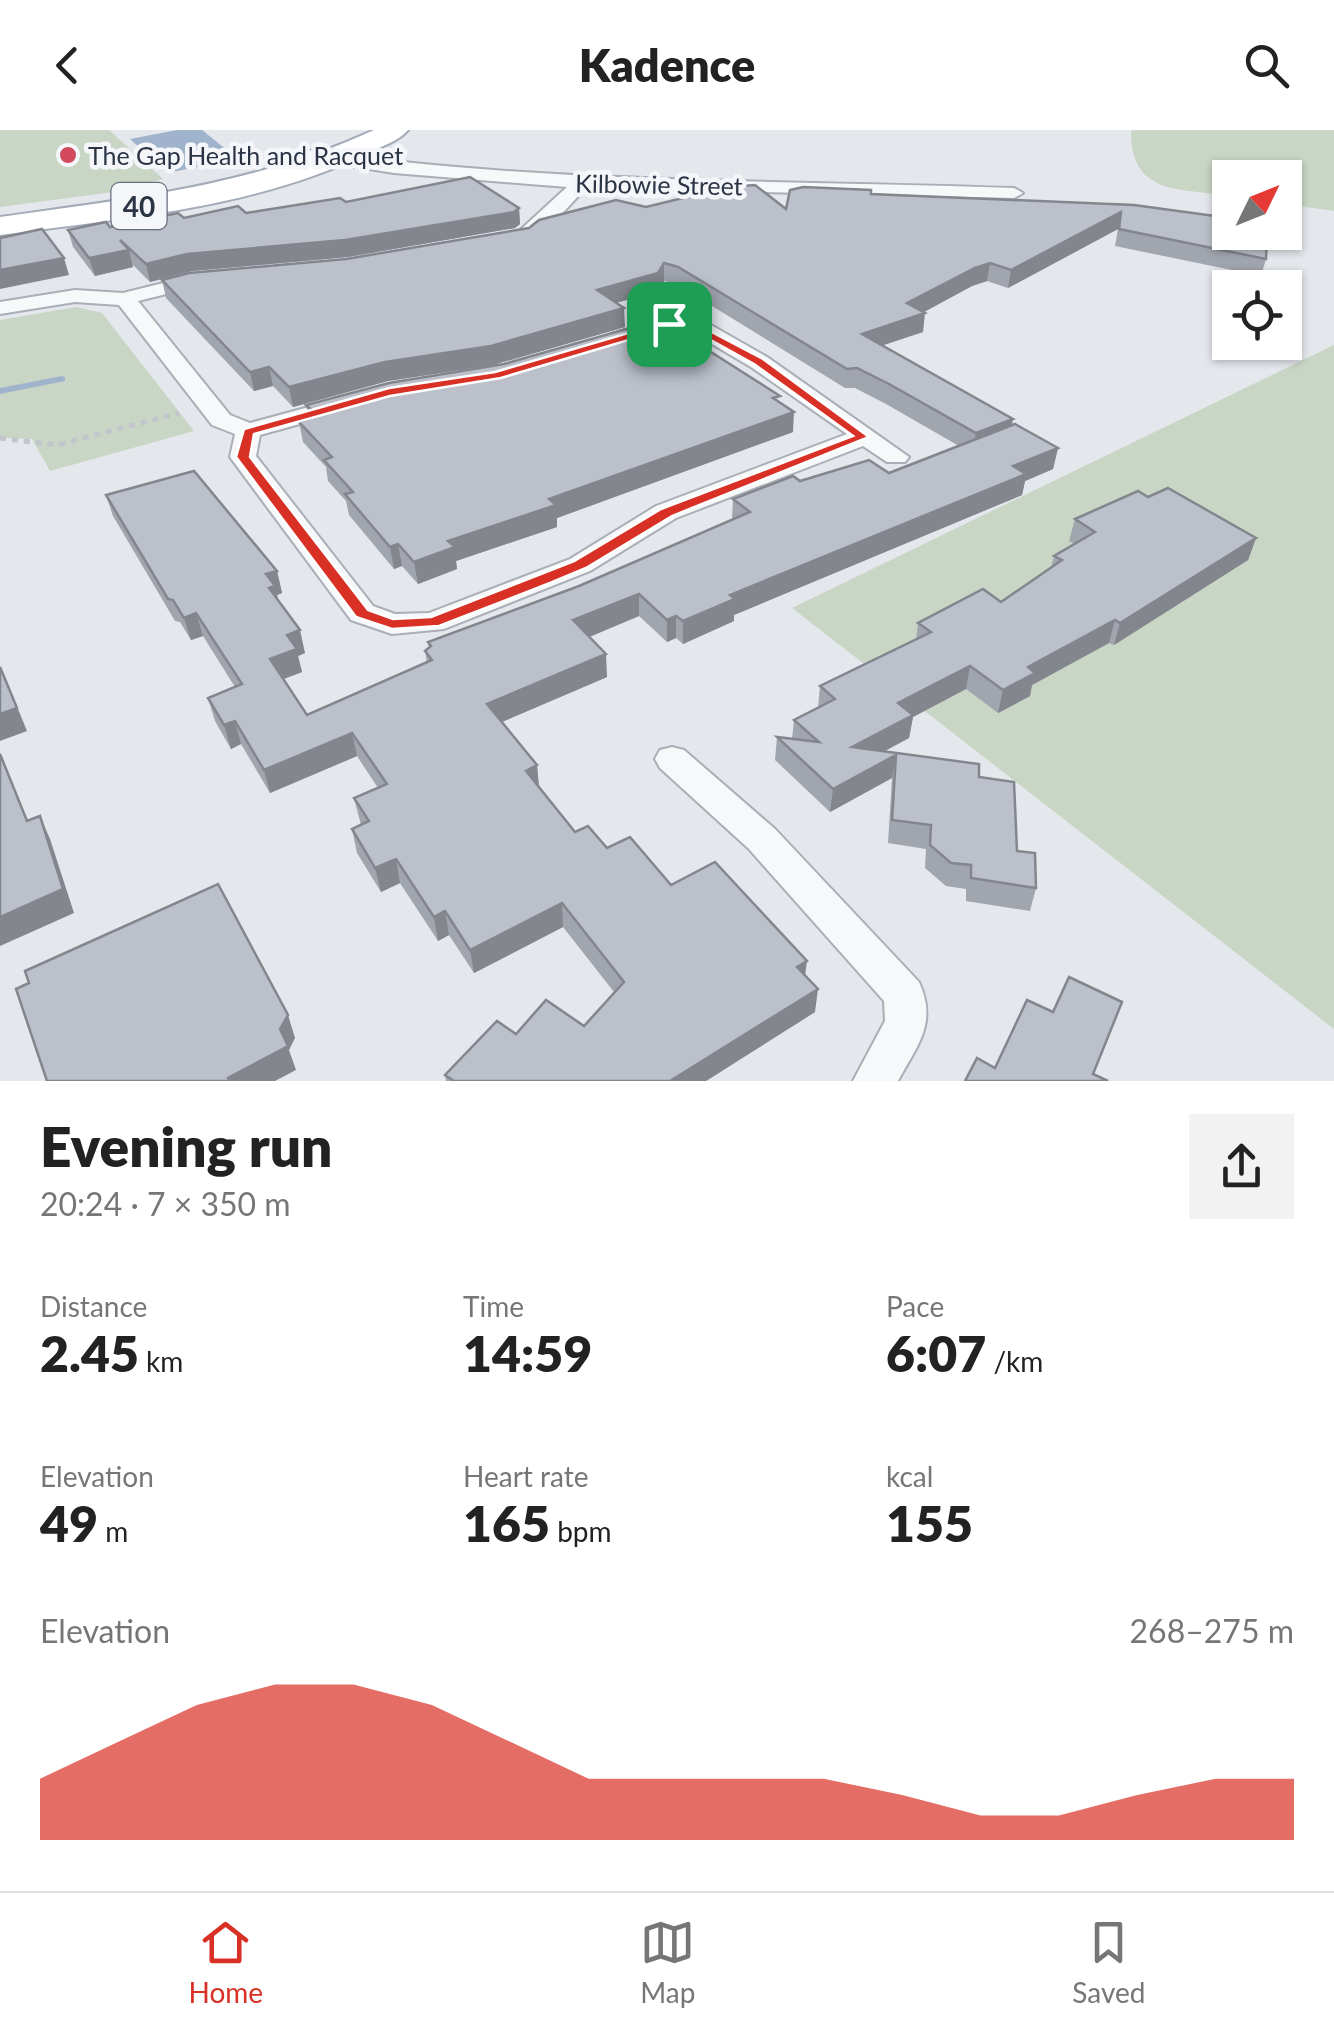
<!DOCTYPE html>
<html lang="en">
<head>
<meta charset="utf-8">
<style>
  :root { --surface:#fff; --page:#f2f2f2; --text:#222; --muted:#767676; --line:#e0e0e0; --accent:#d93025 }
  body { margin:0; font-family:Lato,sans-serif; background:var(--page); color:var(--text); height:100vh; display:flex; flex-direction:column; font-size:38px; white-space:nowrap }
  * { box-sizing:border-box; margin:0 }
  p { font-size:32px; color:var(--muted) }
  .icon { flex:none; width:55px; height:55px; fill:none; stroke:currentColor; stroke-width:2; stroke-linecap:round; stroke-linejoin:round }
  .map { position:relative; height:951px; overflow:hidden }
  .panel { display:flex; flex-direction:column; background:var(--surface); flex:1 }
  .panel>* { flex:none }
  .needle { width:65px; rotate:47deg }
  .buttons { position:absolute; left:1212px; top:30px; display:grid; gap:20px }
  .buttons a { display:grid; place-items:center; width:90px; height:90px; border-radius:0px; background:var(--surface); box-shadow:0 2px 8px #0004; font-size:50px }
  .pin { position:absolute; display:grid; place-items:center; width:85px; height:85px; color:#fff; margin:-42px; border-radius:20px; box-shadow:0 5px 15px #0006 }
  .round { display:grid; place-items:center; flex:none; width:105px; height:105px; border-radius:0px; background:var(--page) }
  .headline { display:flex; align-items:center; justify-content:space-between; height:170px; padding:0 40px }
  h1 { font-size:55px; font-weight:800; line-height:75px }
  .metrics { display:grid; grid-template-columns:repeat(3,1fr); gap:15px; height:170px; padding:10px 40px }
  .metrics div { display:grid; align-content:center }
  .metrics b { font-size:50px; font-weight:800 }
  .metrics small { font-size:28px; font-weight:400 }
  .metrics p { font-size:28px }
  .chart { height:280px; padding:20px 40px }
  .chart p { display:flex; justify-content:space-between }
  .chart svg { width:100%; height:180px; margin-top:10px; fill:var(--accent); opacity:.7 }
  header { display:flex; justify-content:space-between; align-items:center; height:130px; padding:0 40px; background:var(--surface); font-size:45px; font-weight:800 }
  .dock { display:flex; justify-content:space-around; align-items:center; height:140px; border-top:2px solid var(--line); background:var(--surface); font-size:28px; color:var(--muted) }
  .dock a { display:grid; justify-items:center; gap:5px }
  .dock .selected { color:var(--accent) }
  .map>svg:first-child { display:block }
  .green { fill:#c9d6c5 }
  .water { fill:#9fb4cc }
  .lines { fill:none; stroke-linecap:round; stroke-linejoin:round }
  .stream { fill:#9fb4cc; fill-rule:evenodd }
  .minor-casing { stroke:#a9aeb7; stroke-width:4 }
  .primary-casing { stroke:#a3abb8; stroke-width:4 }
  .path { stroke:#c2c5cb; stroke-width:5; stroke-dasharray:6 6; stroke-linecap:butt }
  .minor { fill:#f7f8fa; fill-rule:evenodd }
  .primary { fill:#fff; fill-rule:evenodd }
  .wall { fill:#a1a5ae }
  .shaded-wall { fill:#83868d }
  .building { fill:#bbc0ca; stroke:#83868d; stroke-width:2.5 }
  .route { fill:#d93025; stroke:#fff; stroke-width:2.5; fill-rule:evenodd }
  .poi-dot { fill:#d1495b; stroke:#f4f6f9; stroke-width:4 }
  .labels { text-anchor:middle; dominant-baseline:central; stroke-width:9; stroke-linejoin:round; paint-order:stroke }
  .far-poi-label { font-size:25px; fill:#2b3445; stroke:#f4f6f9; text-anchor:start }
  .far-street-label { font-size:25px; fill:#2b3445; stroke:#f4f6f9 }
  .shield { fill:#f4f6f9; stroke:#676e7b; stroke-width:2.5 }
  .shield-label { font-size:28px; font-weight:bold; fill:#2b3445 }
</style>
</head>
<body>
<header><svg class="icon" aria-label="back" viewBox="0 0 24 24"><path d="M15 5l-7 7 7 7"/></svg>Kadence<svg class="icon" aria-label="search" viewBox="0 0 24 24"><circle cx="10" cy="10" r="6"/><path d="M15 15l6 6"/></svg></header>
<div class="map">
<svg width="1334" height="951" viewBox="0 0 1334 951">
  <rect width="100%" height="100%" fill="#e4e7ec"/>
  <g class="green">
    <polygon points="0,0 109,0 163,49 113,62 0,77"/>
    <path d="M 1334,0 L 1334,81 L 1285,74 L 1285,48 L 1230,48 L 1230,66 C 1180,58 1131,66 1131,1 L 1135,0 Z"/>
    <polygon points="76,177 102,183 194,301 50,341 32,309 0,308 0,190"/>
    <polygon points="1334,215 1334,899 792,478"/>
  </g>
  <polygon class="water" points="177,0 202,0 238,29 167,43 130,9"/>
  <g class="lines">
    <polygon class="stream" points="62,246 65,247 65,251 0,264 0,258"/>
    <defs>
      <g id="minor">
        <path d="M 306,20 C 541,54 777,50 1014,58 L 1023,63 L 1014,68 L 586,58 C 566,78 537,118 506,113 L 506,105 L 517,103 L 567,57 L 394,43 L 300,28 L 300,22 Z"/>
        <polygon points="200,144 207,146 207,154 138,171 230,285 250,293 346,267 358,274 354,279 260,305 256,326 373,476 395,484 429,483 570,429 656,376 847,304 751,237 683,197 619,216 611,214 608,209 611,204 668,188 657,178 660,174 674,174 767,227 909,327 905,332 887,332 863,316 676,388 590,441 444,499 392,504 351,490 230,327 235,304 212,295 119,175 75,172 0,184 0,172 75,160 123,163"/>
        <path d="M 672,617 L 684,620 L 775,699 L 919,852 C 938,893 917,916 898,951 L 853,951 L 885,891 L 884,871 L 749,719 L 660,638 L 655,629 L 660,620 Z"/>
      </g>
      <path id="primary" d="M 374,0 L 408,0 C 399,11 382,16 368,23 C 256,78 122,88 0,105 L 0,87 C 128,69 256,55 374,0 Z"/>
    </defs>
    <use href="#minor" class="minor-casing"/>
    <use href="#primary" class="primary-casing"/>
    <polyline class="path" points="0,308 57,315 179,283"/>
    <use href="#minor" class="minor"/>
    <use href="#primary" class="primary"/>
  </g>
  <g class="wall">
    <polygon points="871,64 1134,75 1266,129 1261,146 1115,116 1118,99 1008,158 987,151 972,156 923,182 923,202 882,215 1011,296 1058,318 1053,339 1025,351 1022,365 734,485 734,491 683,514 676,508 667,512 639,486 589,507 607,547 502,592 537,635 539,657 575,702 671,755 805,845 815,882 706,951 446,951 445,945 516,904 584,896 614,862 563,797 474,843 449,805 438,811 400,753 381,762 357,723 352,699 361,695 354,668 378,658 357,626 270,663 241,614 231,619 215,591 208,568 235,557 203,506 191,510 180,492 175,491 113,386 106,365 277,441 282,463 277,465 279,472 305,523 298,526 302,542 283,549 307,585 427,533 425,521 429,518 428,512 579,456 732,389 733,369 800,351 889,343 959,316 886,274 855,258 845,258 678,155 664,151 658,161 616,173 625,197 493,235 388,251 293,277 273,256 254,261 166,168 162,150 346,129 646,77 786,79"/>
    <polygon points="346,72 519,78 520,94 515,98 348,127 192,141 150,152 133,135 133,137 95,146 73,117 68,100 110,97"/>
    <polygon points="666,205 780,272 793,302 557,388 557,397 456,431 457,439 418,454 402,436 394,439 349,385 346,371 328,351 326,337 303,312 299,292 309,289 306,275 504,234"/>
    <polygon points="1148,367 1256,408 1248,430 1114,515 1109,513 1032,555 1030,566 998,583 966,559 913,587 909,608 885,621 979,647 1036,758 1030,781 966,771 966,759 946,756 925,738 926,719 888,713 892,648 830,682 775,630 777,607 792,609 794,590 818,578 820,556 916,510 918,493 1001,472 1051,438 1054,426 1075,414 1069,411 1075,389"/>
  </g>
  <g class="shaded-wall">
    <polygon points="519,78 520,94 515,98 348,127 192,141 150,152 146,134 187,124"/>
    <polygon points="1121,82 1118,99 1008,158 1011,140"/>
    <polygon points="129,120 133,137 95,146 89,128"/>
    <polygon points="64,128 69,145 0,159 0,140"/>
    <polygon points="664,133 664,151 658,161 598,178 597,160"/>
    <polygon points="990,133 987,151 972,156 915,187 925,183 923,202 860,223 862,204 907,173 975,138"/>
    <polygon points="624,178 625,197 493,235 388,251 293,277 289,257 385,232"/>
    <polygon points="269,237 273,256 254,261 250,242"/>
    <polygon points="794,282 793,302 557,388 557,397 456,431 457,439 418,454 414,432 448,411 549,369"/>
    <polygon points="1013,289 1009,309 972,323 976,303"/>
    <polygon points="1058,318 1053,339 1025,351 1022,365 734,485 734,491 683,514 683,491 730,465 1013,336"/>
    <polygon points="1256,408 1248,430 1114,515 1120,493"/>
    <polygon points="398,414 402,436 394,439 390,417"/>
    <polygon points="277,441 282,463 277,465 280,478 274,480 266,444"/>
    <polygon points="639,464 639,486 575,513 573,490"/>
    <polygon points="196,483 203,506 191,510 184,488"/>
    <polygon points="676,486 676,508 667,512 667,490"/>
    <polygon points="1115,490 1109,513 1032,555 1030,566 998,583 1003,560 1028,537"/>
    <polygon points="300,500 305,523 298,526 302,542 276,552 270,529 287,505"/>
    <polygon points="606,524 607,547 490,597 487,574"/>
    <polygon points="970,536 966,559 913,587 909,608 849,640 852,617 898,573"/>
    <polygon points="9,557 27,601 0,611 0,584"/>
    <polygon points="235,591 241,614 231,619 224,595"/>
    <polygon points="352,603 357,626 270,663 264,640"/>
    <polygon points="896,625 892,648 830,682 833,659"/>
    <polygon points="537,635 539,659 526,641"/>
    <polygon points="40,686 50,709 74,783 0,816 0,787"/>
    <polygon points="396,729 400,753 381,762 375,738"/>
    <polygon points="562,773 563,797 474,843 470,820"/>
    <polygon points="445,781 449,805 438,811 434,787"/>
    <polygon points="807,831 804,854 797,837"/>
    <polygon points="818,859 815,882 706,951 670,951"/>
    <polygon points="288,885 295,908 289,920 296,940 275,951 229,951 228,948 280,899"/>
  </g>
  <g class="building">
    <polygon points="470,47 519,78 514,82 345,110 187,124 146,134 120,110 129,120 89,128 68,100 106,92 110,97 178,83 184,88 238,76 246,83 340,68 346,72"/>
    <polygon points="755,55 786,79 790,60 803,57 871,60 871,64 1134,75 1230,88 1230,102 1267,102 1266,129 1119,99 1121,82 1011,140 990,133 975,138 907,173 925,183 862,204 1013,289 976,303 889,254 857,238 847,239 678,137 664,133 658,143 597,160 624,178 491,216 385,232 289,257 269,237 250,242 162,150 189,143 346,129 529,98 539,90 616,70 646,77 728,57"/>
    <polygon points="42,99 64,128 0,140 0,108"/>
    <polygon points="647,193 666,205 678,201 780,266 773,268 794,282 549,369 556,375 448,411 455,417 414,432 398,414 390,417 345,364 353,362 324,330 332,327 299,292 318,286 306,275 389,253 504,234"/>
    <polygon points="1015,294 1058,318 1013,336 1026,344 730,465 735,469 683,491 676,486 667,490 639,464 573,490 606,524 487,574 537,635 526,641 575,702 588,696 607,718 630,707 671,755 715,732 807,831 797,837 818,859 670,951 454,951 445,945 497,891 516,904 546,870 584,896 624,852 562,773 470,820 445,781 434,787 396,729 375,738 352,699 369,691 354,668 387,654 352,603 264,640 235,591 224,595 208,568 242,554 196,483 184,488 173,470 168,469 106,365 194,341 277,441 266,444 275,456 269,458 300,500 287,505 297,519 270,529 307,585 432,530 425,521 431,516 428,512 579,456 750,382 733,369 793,346 800,351 869,330 889,343"/>
    <polygon points="1168,358 1256,408 1120,493 1115,490 1028,537 1035,543 1003,560 970,536 898,573 913,585 852,617 979,634 979,647 1014,652 1017,721 1035,723 1036,758 971,748 971,735 951,733 930,715 931,695 892,690 896,625 833,659 777,607 819,612 794,590 835,569 820,556 931,502 918,493 983,459 1001,472 1062,430 1054,426 1095,402 1075,389 1138,361 1148,367"/>
    <polygon points="0,537 17,578 0,584"/>
    <polygon points="0,624 27,691 40,686 63,759 0,787"/>
    <polygon points="218,754 288,885 280,899 288,916 228,948 230,951 47,951 16,859 29,853 25,841"/>
    <polygon points="1069,847 1122,872 1093,944 1108,951 965,951 977,928 995,938 1027,870 1053,882"/>
  </g>
  <path class="route" d="M 683,187 L 763,229 L 869,307 L 672,386 L 586,438 L 550,453 L 439,496 L 392,499 L 356,487 L 236,327 L 244,299 L 389,258 L 495,242 ZM 682,194 L 754,234 L 853,306 L 661,379 L 574,431 L 431,487 L 393,489 L 368,480 L 250,327 L 254,304 L 390,266 L 501,248 Z"/>
  <circle class="poi-dot" cx="68" cy="25" r="10"/>
  <g class="labels">
    <g class="far-poi-label">
      <text x="88" y="25">The Gap Health and Racquet</text>
    </g>
    <g class="far-street-label">
      <text transform="translate(659 54) rotate(1)">Kilbowie Street</text>
    </g>
    <rect class="shield" x="111.5" y="53" width="55" height="46" rx="8"/>
    <g class="shield-label">
      <text x="139" y="76">40</text>
    </g>
  </g>
</svg>
<div class="buttons">
<a><svg class="needle" viewBox="-14 -14 28 28"><path d="M0-13l5 13h-10z" fill="#e53935"/><path d="M0 13l5-13h-10z" fill="#767676"/></svg></a>
<a><svg class="icon" aria-label="locate" viewBox="0 0 24 24"><circle cx="12" cy="12" r="6"/><path d="M12 2v4M12 18v4M2 12h4M18 12h4"/></svg></a>
</div>
<div class="pin" style="left:669px;top:194px;background:#1e9e55"><svg class="icon" aria-label="arrive" viewBox="0 0 24 24"><path d="M6 21V4h12l-3 4 3 4H6"/></svg></div>
</div>
<section class="panel">
<div class="headline"><div><h1>Evening run</h1><p>20:24 · 7 × 350 m</p></div><a class="round"><svg class="icon" aria-label="share" viewBox="0 0 24 24"><path d="M12 15V3M7 8l5-5 5 5M5 13v7h14v-7"/></svg></a></div>
<div class="metrics">
<div><p>Distance</p><b>2.45<small> km</small></b></div>
<div><p>Time</p><b>14:59</b></div>
<div><p>Pace</p><b>6:07<small> /km</small></b></div>
</div>
<div class="metrics">
<div><p>Elevation</p><b>49<small> m</small></b></div>
<div><p>Heart rate</p><b>165<small> bpm</small></b></div>
<div><p>kcal</p><b>155</b></div>
</div>
<div class="chart"><p><span>Elevation</span>268–275 m</p>
<svg viewBox="0 0 160 44" preserveAspectRatio="none"><path d="M0 44V29L10 20L20 11L30 6L40 6L50 11L60 20L70 29L80 29L90 29L100 29L110 33L120 38L130 38L140 33L150 29L160 29V44z"/></svg>
</div>
</section>
<nav class="dock">
<a class="selected"><svg class="icon" aria-label="home" viewBox="0 0 24 24"><path d="M3 11l9-7 9 7M6 9v11h12V9"/></svg>Home</a>
<a><svg class="icon" aria-label="map" viewBox="0 0 24 24"><path d="M3 6l6-2 6 2 6-2v14l-6 2-6-2-6 2zM9 4v14M15 6v14"/></svg>Map</a>
<a><svg class="icon" aria-label="saved" viewBox="0 0 24 24"><path d="M7 4h10v16l-5-4-5 4z"/></svg>Saved</a>
</nav>
</body>
</html>
